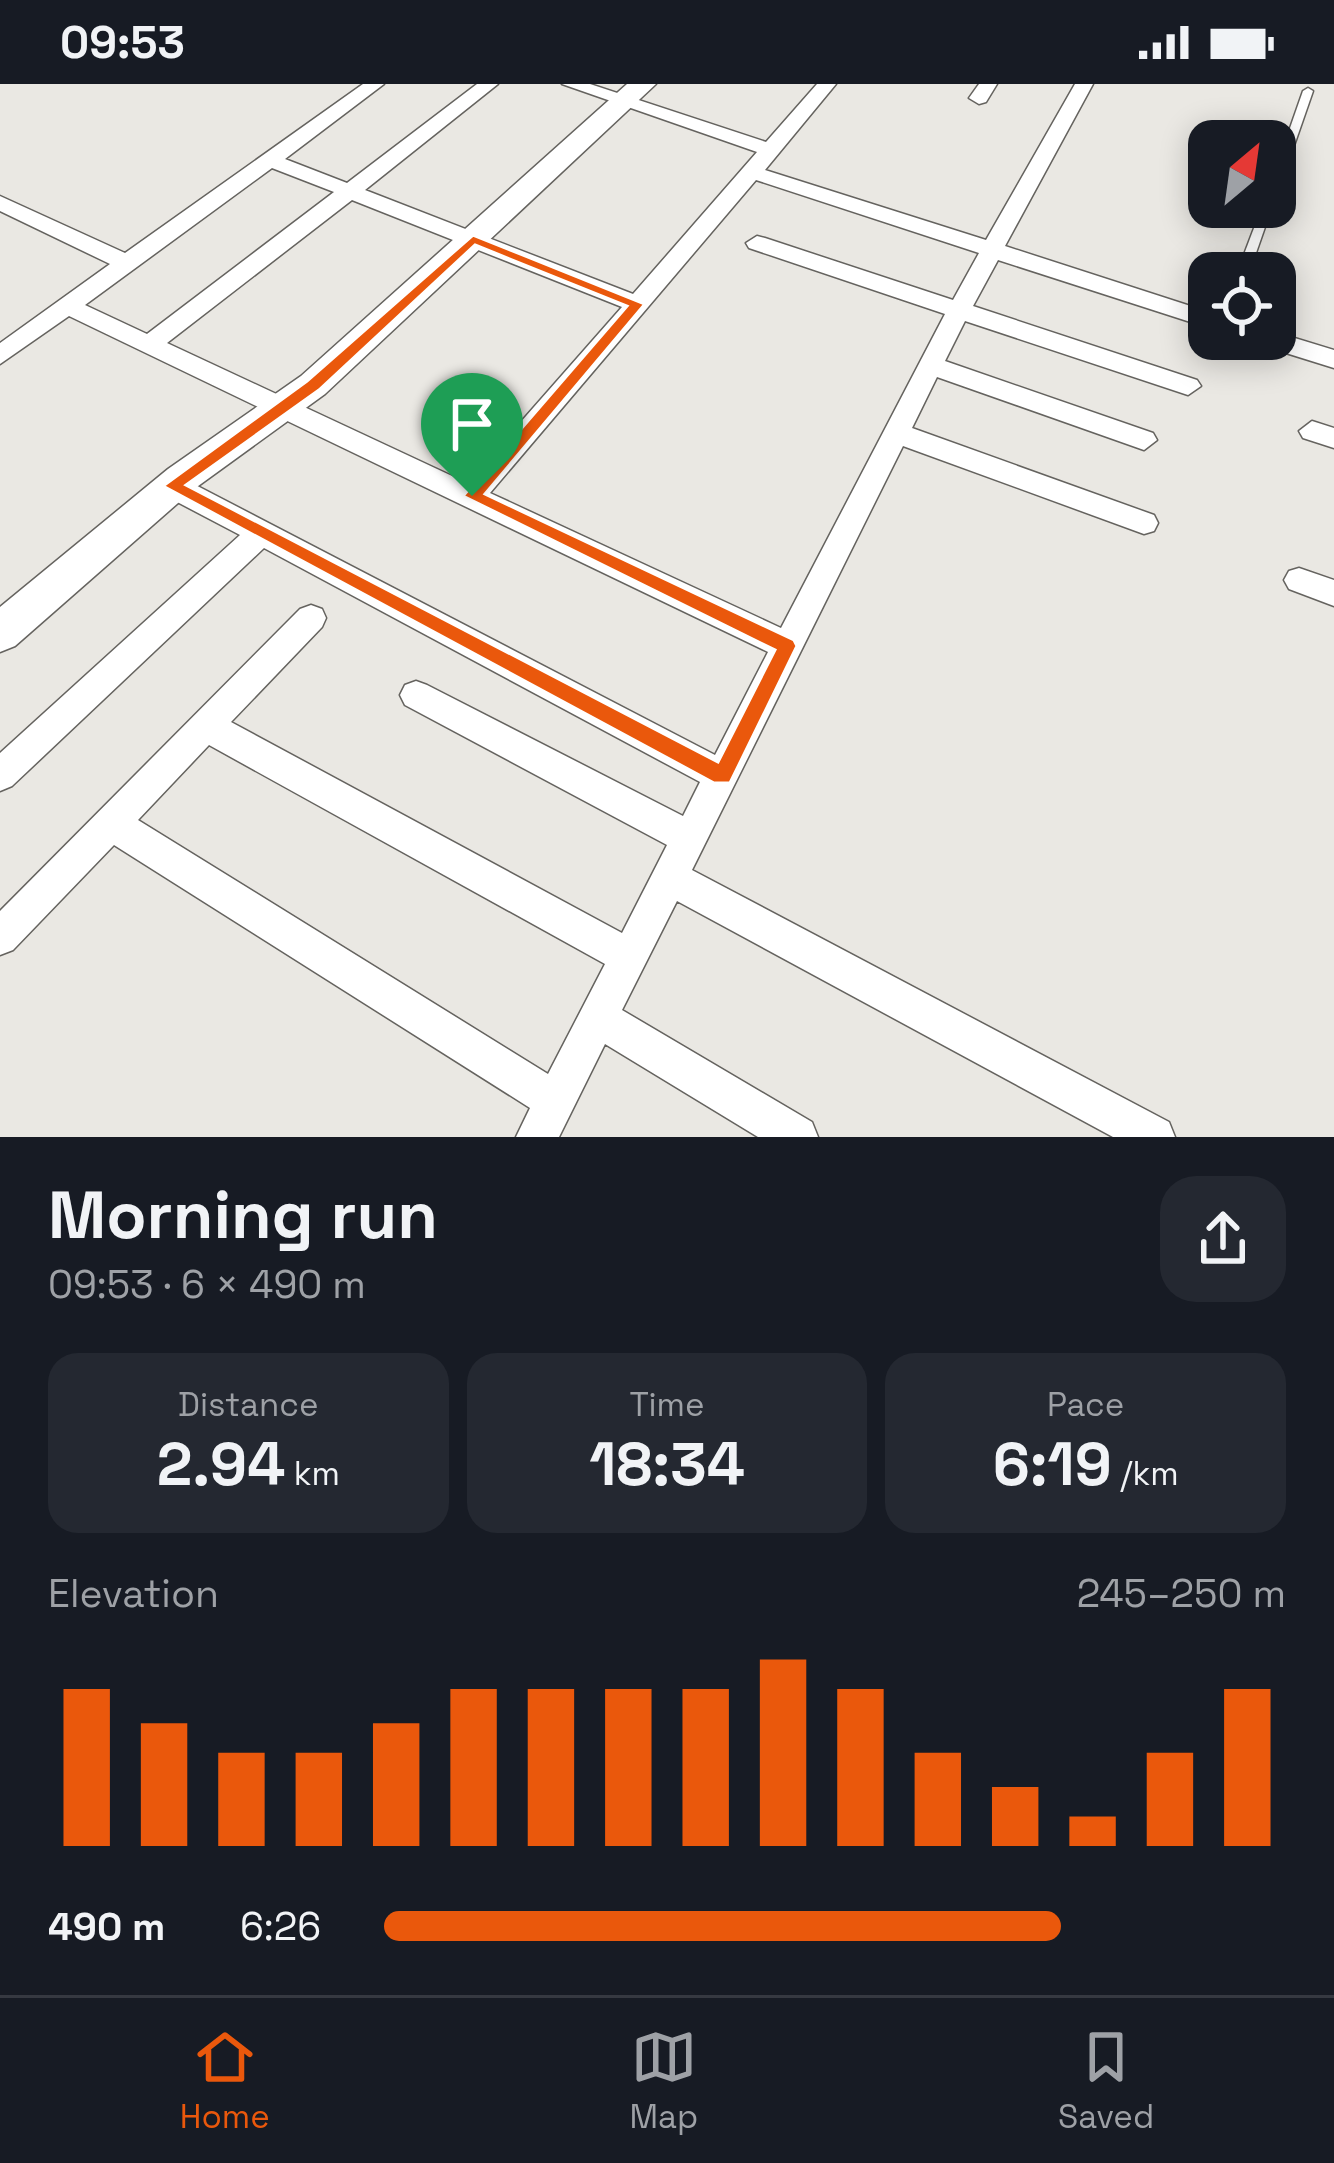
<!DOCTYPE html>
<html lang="en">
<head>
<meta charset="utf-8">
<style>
  :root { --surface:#171b24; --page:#242831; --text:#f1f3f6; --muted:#9ea1a6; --line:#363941; --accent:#ea580c }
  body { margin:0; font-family:"Space Grotesk",sans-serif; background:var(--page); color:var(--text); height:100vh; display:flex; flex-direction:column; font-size:45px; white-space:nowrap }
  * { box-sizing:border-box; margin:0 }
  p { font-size:39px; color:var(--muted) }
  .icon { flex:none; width:66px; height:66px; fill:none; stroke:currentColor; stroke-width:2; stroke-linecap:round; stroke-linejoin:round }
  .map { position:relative; height:1053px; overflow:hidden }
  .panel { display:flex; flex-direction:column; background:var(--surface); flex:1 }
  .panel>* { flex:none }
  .needle { width:78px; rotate:29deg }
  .fabs { position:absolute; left:1188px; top:36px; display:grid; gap:24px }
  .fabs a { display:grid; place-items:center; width:108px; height:108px; border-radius:24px; background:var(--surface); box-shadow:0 6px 30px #0003; font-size:60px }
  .pin { position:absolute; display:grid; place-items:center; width:102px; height:102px; color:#fff; margin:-123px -51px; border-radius:50% 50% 50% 0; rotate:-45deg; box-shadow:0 0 12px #0007 }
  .pin .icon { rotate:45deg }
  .round { display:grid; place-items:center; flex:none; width:126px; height:126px; border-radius:36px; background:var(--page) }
  .head { display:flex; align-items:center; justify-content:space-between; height:204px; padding:0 48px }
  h1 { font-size:66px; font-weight:700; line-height:90px }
  .metrics { display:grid; grid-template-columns:repeat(3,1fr); gap:18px; height:204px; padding:12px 48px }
  .metrics div { display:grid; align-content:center; border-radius:30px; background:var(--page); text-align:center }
  .metrics b { font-size:60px; font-weight:700 }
  .metrics small { font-size:33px; font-weight:400 }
  .metrics p { font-size:33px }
  .chart { height:336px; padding:24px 48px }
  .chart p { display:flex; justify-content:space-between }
  .chart svg { width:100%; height:216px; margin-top:12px; stroke:var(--accent); stroke-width:6 }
  ul { padding:0 48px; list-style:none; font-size:39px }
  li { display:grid; grid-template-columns:192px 144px 1fr; align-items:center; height:90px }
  li i { height:30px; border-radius:15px; background:var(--accent) }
  .status { display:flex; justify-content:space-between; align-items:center; height:84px; padding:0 60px; background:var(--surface); direction:ltr }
  .status svg { height:33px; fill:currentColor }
  .dock { display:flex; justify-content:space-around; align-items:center; height:168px; border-top:3px solid var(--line); background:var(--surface); font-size:33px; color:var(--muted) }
  .dock a { display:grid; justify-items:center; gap:6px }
  .dock .on { color:var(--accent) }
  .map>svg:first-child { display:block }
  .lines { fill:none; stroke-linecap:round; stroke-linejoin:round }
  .lane-casing { stroke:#65635f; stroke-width:3 }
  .street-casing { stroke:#65635f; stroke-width:3 }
  .secondary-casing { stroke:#65635f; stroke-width:3 }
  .lane { fill:#fff; fill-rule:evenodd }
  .street { fill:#fff; fill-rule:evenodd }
  .secondary { fill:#fff; fill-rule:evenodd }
  .route { fill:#ea580c; stroke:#fff; stroke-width:3; fill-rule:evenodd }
</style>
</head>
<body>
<div class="status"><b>09:53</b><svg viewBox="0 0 49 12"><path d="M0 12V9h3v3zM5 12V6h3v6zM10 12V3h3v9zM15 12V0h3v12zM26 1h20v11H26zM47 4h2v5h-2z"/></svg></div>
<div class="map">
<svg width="1334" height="1053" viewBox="0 0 1334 1053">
  <rect width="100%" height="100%" fill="#eae8e3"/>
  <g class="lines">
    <defs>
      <g id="lane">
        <polygon points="1308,4 1313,7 1280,102 1275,105 1275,87 1303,7"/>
        <polygon points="1262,123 1272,123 1249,189 1237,189"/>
      </g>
      <g id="street">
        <path d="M 363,0 L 384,0 L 285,75 L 347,99 L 477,0 L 498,0 L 365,106 L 633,210 L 757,68 L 562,0 L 590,0 L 766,58 L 817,0 L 836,0 L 765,86 L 986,156 L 1075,0 L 1093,0 L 1005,162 L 1209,228 L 1209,244 L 998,176 L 973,222 L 1197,296 L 1201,302 L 1188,311 L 965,237 L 945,277 L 1153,349 L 1157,356 L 1144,366 L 937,293 L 912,344 L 1154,431 L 1158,439 L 1154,447 L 1144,450 L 903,362 L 692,786 L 1169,1038 L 1175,1053 L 1113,1053 L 677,817 L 622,926 L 812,1038 L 818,1053 L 758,1053 L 605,960 L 559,1053 L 516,1053 L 530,1024 L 114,761 L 13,866 L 0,871 L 0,827 L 300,525 L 311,521 L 322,525 L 326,534 L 322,543 L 231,638 L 622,849 L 667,761 L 405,621 L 400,611 L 405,601 L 416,597 L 427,601 L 683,732 L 700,698 L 264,464 L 12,702 L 0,707 L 0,669 L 240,451 L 162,410 L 158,402 L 162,394 L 182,394 L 715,671 L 768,568 L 69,232 L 0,280 L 0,259 L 110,180 L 0,127 L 0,112 L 125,169 ZM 272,84 L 334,108 L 147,250 L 85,221 ZM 756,96 L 979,169 L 953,216 L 765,154 L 757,152 L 746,159 L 749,164 L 945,230 L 781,544 L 490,409 ZM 352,116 L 622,223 L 467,399 L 167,259 ZM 209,661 L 605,880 L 548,990 L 138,736 Z"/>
        <polygon points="979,0 997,0 986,18 979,20 969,14"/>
        <polygon points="1275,248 1334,266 1334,284 1260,261 1257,255 1275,255"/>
        <polygon points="1312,337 1334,344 1334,364 1303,354 1299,347"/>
        <polygon points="1299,484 1334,496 1334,522 1289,505 1284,496 1289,487"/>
      </g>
      <polygon id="secondary" points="627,0 656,0 325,310 194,405 15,562 0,568 0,523 168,385 301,292"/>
    </defs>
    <use href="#lane" class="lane-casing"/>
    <use href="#street" class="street-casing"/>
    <use href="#secondary" class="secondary-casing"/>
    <use href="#lane" class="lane"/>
    <use href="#street" class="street"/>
    <use href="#secondary" class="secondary"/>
  </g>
  <path class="route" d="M 473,151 L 645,220 L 485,410 L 794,556 L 797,562 L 730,699 L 714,699 L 163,402 L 307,297 ZM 475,161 L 627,222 L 463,412 L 775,566 L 718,678 L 186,401 L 319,306 Z"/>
</svg>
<div class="fabs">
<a><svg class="needle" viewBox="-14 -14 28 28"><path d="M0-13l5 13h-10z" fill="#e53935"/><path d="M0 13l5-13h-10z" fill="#9ea1a6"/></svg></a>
<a><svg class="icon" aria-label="locate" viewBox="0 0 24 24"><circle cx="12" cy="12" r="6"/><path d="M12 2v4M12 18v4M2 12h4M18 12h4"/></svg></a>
</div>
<div class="pin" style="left:472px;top:412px;background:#1e9e55"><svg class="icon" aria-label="arrive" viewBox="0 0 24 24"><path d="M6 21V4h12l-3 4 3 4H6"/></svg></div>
</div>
<section class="panel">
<div class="head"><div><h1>Morning run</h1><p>09:53 · 6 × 490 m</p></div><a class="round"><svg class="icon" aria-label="share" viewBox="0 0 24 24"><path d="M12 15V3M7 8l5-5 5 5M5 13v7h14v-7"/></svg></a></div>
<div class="metrics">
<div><p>Distance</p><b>2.94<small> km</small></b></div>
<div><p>Time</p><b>18:34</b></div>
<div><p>Pace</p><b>6:19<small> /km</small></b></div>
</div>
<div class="chart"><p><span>Elevation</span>245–250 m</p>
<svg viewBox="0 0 160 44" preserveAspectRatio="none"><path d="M5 44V12M15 44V19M25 44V25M35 44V25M45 44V19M55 44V12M65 44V12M75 44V12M85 44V12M95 44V6M105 44V12M115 44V25M125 44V32M135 44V38M145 44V25M155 44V12"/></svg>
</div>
<ul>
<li><b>490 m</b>6:26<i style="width:75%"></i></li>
</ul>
</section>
<nav class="dock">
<a class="on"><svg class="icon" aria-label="home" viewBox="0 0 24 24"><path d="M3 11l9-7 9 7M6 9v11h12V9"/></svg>Home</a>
<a><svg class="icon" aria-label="map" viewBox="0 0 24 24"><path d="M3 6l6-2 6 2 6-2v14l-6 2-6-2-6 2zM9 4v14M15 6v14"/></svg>Map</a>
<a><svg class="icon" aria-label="saved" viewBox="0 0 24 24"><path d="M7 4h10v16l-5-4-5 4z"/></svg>Saved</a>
</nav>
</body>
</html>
